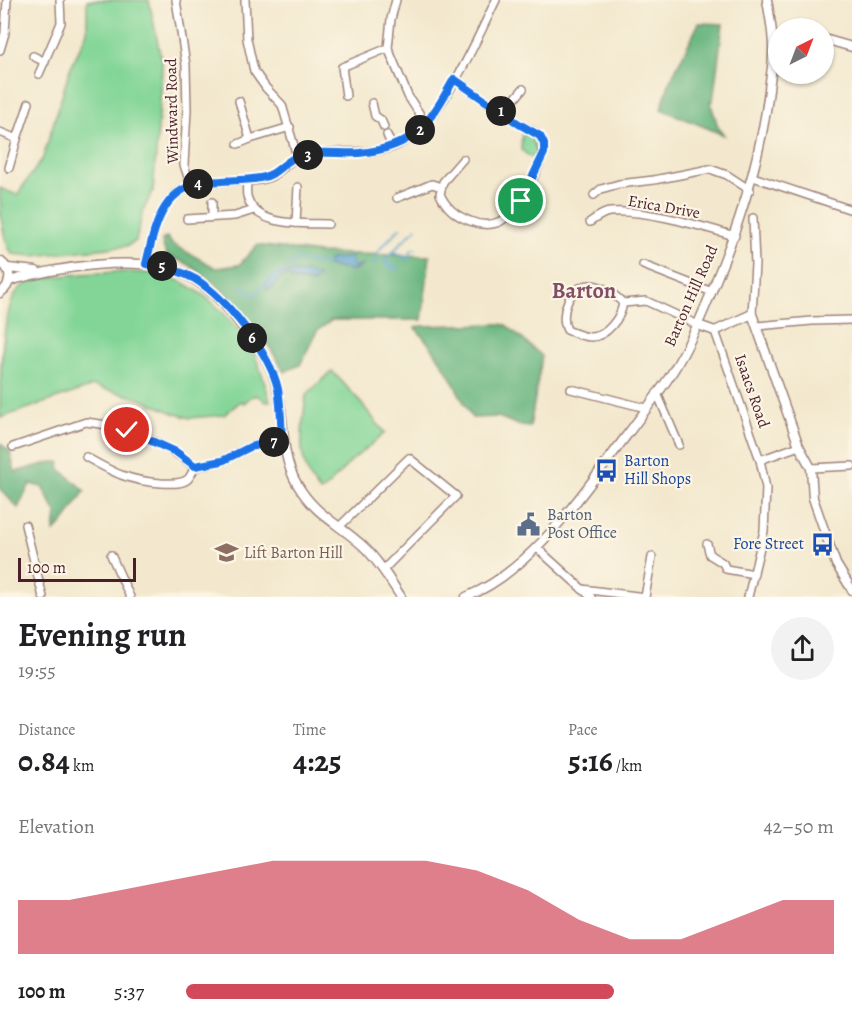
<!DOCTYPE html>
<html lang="en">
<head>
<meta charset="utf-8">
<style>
  :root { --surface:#fff; --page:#f2f2f2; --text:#202124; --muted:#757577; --accent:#d1495b }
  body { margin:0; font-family:Alegreya,serif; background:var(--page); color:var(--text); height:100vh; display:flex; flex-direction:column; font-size:22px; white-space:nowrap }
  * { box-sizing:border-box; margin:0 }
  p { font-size:20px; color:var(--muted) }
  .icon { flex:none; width:33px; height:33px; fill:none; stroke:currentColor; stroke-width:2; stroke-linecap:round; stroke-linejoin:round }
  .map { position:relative; height:597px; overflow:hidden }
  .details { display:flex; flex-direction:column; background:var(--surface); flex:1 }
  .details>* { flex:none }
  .needle { width:39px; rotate:42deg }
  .buttons { position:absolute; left:768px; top:18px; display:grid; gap:12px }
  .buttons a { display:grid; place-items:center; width:66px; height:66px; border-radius:50%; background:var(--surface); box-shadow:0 2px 4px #0004; font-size:30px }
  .scale { position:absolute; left:18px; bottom:15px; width:118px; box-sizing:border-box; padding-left:6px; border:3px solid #4a1f2b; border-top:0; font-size:16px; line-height:21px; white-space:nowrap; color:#4a1f2b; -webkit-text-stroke:4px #fcf5e5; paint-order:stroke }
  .pin { position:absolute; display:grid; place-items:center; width:51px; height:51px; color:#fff; margin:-26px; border:3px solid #fff; border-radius:50%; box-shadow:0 2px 6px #0007 }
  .km { position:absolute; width:30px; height:30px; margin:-15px; border-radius:50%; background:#222; color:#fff; font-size:16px; line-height:30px; text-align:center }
  .round { display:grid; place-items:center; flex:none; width:63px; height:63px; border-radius:32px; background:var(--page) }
  .headline { display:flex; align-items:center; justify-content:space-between; height:102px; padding:0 18px }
  h1 { font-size:33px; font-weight:700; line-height:45px }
  .stats { display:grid; grid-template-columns:repeat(3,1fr); gap:9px; height:102px; padding:6px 18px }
  .stats div { display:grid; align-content:center }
  .stats b { font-size:30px; font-weight:700 }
  .stats small { font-size:16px; font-weight:400 }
  .stats p { font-size:16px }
  .chart { height:168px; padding:12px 18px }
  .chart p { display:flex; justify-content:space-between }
  .chart svg { width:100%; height:108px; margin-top:6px; fill:var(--accent); opacity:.7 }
  ul { padding:0 18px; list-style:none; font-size:20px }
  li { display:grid; grid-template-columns:96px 72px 1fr; align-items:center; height:45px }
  li i { height:15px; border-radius:8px; background:var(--accent) }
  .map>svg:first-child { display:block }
  .green { fill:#82d597; stroke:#667a61; stroke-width:1.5 }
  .forest { fill:#69b680; stroke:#5a6a56; stroke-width:1.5 }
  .water { fill:#57a3d0; stroke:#50617e; stroke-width:1.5 }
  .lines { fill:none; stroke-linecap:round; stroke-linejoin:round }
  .stream { stroke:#57a3d0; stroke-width:2 }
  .minor-casing { stroke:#9e847c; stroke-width:10 }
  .tertiary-casing { stroke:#9e847c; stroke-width:11 }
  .minor { stroke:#fff; stroke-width:7 }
  .tertiary { stroke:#fff; stroke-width:8 }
  .route-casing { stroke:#fff; stroke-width:12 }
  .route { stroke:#1a73e8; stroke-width:8 }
  .labels { text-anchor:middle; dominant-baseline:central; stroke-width:4.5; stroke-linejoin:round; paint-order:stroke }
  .street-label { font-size:16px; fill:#4a1f2b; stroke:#fcf5e5 }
  .transit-label { font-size:16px; fill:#164399; stroke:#fcf5e5; text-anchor:start }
  .service-label { font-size:16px; fill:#4e5e75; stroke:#fcf5e5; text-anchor:start }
  .education-label { font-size:16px; fill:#785e54; stroke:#fcf5e5; text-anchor:start }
  .district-label { font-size:22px; font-weight:bold; fill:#824e67; stroke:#fcf5e5 }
</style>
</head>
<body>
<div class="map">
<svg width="852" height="597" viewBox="0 0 852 597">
  <rect width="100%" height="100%" fill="#fcf5e5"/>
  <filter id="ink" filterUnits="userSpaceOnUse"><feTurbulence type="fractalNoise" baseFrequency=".0167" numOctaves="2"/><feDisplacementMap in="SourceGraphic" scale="12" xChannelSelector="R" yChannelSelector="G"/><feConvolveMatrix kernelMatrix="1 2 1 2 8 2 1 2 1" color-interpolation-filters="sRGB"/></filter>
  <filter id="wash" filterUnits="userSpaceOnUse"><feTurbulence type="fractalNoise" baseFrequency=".008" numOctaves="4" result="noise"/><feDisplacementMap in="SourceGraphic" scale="24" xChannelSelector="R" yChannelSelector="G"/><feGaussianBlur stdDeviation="1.35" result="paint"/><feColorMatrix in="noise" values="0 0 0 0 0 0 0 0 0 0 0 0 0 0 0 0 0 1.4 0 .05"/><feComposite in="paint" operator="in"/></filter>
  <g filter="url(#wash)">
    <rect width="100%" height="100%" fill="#f3e8cd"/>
    <g class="green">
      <path d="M 87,0 L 149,0 L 162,63 L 161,90 L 153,191 L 143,211 L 136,241 L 127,246 L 33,256 L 12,254 C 1,236 0,209 0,188 L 17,195 L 43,158 L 70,69 L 87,32 Z"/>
      <polygon points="522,133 531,137 537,152 533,159 521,150"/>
      <path d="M 115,272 C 131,272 147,272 162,275 C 201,285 233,318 253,352 C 261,367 265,385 270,401 L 266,402 L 259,396 L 252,396 L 244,403 L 241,401 L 224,415 L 190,418 L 176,414 L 138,398 L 93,386 L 0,418 C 0,387 0,307 20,288 C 38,274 92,274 115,272 Z"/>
      <path d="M 332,371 L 357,398 L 385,433 L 351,461 L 327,487 L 320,492 C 294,461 302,432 306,395 Z"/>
    </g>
    <g class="forest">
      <polygon points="699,23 723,24 713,101 710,101 718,127 724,135 661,109 670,81"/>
      <path d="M 167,237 L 172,244 L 216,268 L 239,265 L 257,245 L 320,253 L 430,256 L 422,320 L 332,320 L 317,331 L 300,365 L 284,372 C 267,339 235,297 205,276 C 199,272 192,267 186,263 C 170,256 165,260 162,240 Z"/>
      <path d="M 498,324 L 506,325 L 542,356 L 530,427 L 521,426 L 498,417 L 472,418 C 454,385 442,356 415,328 L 419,326 Z"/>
      <path d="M 0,443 L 10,452 L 15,472 L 52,462 L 60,462 L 59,468 L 85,491 C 74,505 68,520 54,532 L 56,513 L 42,487 L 30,484 L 18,508 L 0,489 Z"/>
    </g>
    <g class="water">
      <path d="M 351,257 L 353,267 L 363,264 C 355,276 340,267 327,266 L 329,259 Z"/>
      <polygon points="290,272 307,272 318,276 313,283 290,279 289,276 278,279 273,288 268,290 265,284 275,275"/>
    </g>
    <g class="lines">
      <g class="stream">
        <polyline points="395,252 408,259 412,249 416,249"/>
        <path d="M 383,262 C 395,251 404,238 417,228"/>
        <polyline points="384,262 400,268"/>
        <polyline points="386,264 394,270"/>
        <polyline points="374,265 379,250 400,228"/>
        <path d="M 242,286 L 248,289 L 252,296 C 260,293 259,288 265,283 C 275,274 286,268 297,260 L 327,265"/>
      </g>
    </g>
  </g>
  <g filter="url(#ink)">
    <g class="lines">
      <defs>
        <g id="minor">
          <polyline points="176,0 186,65 187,110 184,165 191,186"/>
          <polyline points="245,0 247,39 254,71 266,88 282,105 297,156"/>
          <polyline points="396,0 391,19 388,48 408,96 426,124"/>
          <polyline points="0,50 5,33 7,0"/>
          <polyline points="33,56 45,62"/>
          <polyline points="39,74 61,23 60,0"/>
          <path d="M 454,79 C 476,94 497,110 519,124 C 526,128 537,131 541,139 C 551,156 517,212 501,221 C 491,226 479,225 470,221 C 456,216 446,208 440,194 L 443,182 L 463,159"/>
          <polyline points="346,96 342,67 388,48"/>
          <polyline points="239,101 250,139 290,127"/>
          <polyline points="372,103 375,116 381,120 384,127"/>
          <polyline points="503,113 523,89"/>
          <polyline points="0,132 17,139 29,103"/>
          <polyline points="387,135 392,147"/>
          <polyline points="238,144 250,139"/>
          <path d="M 297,156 C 308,155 319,153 329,152 C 350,151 373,154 393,147 C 439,130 475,43 496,0"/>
          <polyline points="9,168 17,139"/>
          <polyline points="753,177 852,210"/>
          <path d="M 247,181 C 247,185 246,191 247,196 C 255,228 303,223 328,224"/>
          <polyline points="594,195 601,189 619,184 654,180 710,169 727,175 750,190"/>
          <polyline points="397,198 432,184 441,187"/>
          <polyline points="212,202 212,217"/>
          <polyline points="187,219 235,216 254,210"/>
          <path d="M 590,222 C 596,218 604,212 610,212 C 646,209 700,226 735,236"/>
          <polyline points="296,223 298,187"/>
          <path d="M 146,264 C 159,208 165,182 230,181 C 243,181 261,182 272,176 C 281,171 289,162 297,156"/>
          <polyline points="643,265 712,292"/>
          <path d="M 623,303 C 621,318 606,337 591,337 C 583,337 574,333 567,330 C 559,314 569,286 590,285 C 603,285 615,295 623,303 L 646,301 L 698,325"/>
          <polyline points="752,314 755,264 753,218"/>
          <polyline points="757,326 812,321 852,320"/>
          <polyline points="715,331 760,460 766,488 764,531 748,597"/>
          <polyline points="571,389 646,408"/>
          <polyline points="657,393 679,445"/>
          <path d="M 13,447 L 86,422 C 125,426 164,442 195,467 L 222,461 L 250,447 L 282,440"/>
          <path d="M 86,457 C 114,473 129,481 161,483 C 169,483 181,485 188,479 C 191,476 193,470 195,467"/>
          <polyline points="760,460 799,446"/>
          <polyline points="811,468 852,466"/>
          <polyline points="25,525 43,597"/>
          <polyline points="339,527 409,458 456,496 383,570"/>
          <polyline points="707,544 710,555 723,563 726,569 754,574"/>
          <polyline points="537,548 591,597"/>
          <polyline points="111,555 130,597"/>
          <polyline points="582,589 645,597"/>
          <polyline points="645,597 652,557"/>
        </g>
        <g id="tertiary">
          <polyline points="824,39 852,47"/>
          <path d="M 0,261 C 12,270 13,284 0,293"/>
          <polyline points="8,268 36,271"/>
          <path d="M 9,281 C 54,268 141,253 184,274 C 208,285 225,304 241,325 C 257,344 271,363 277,387 C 286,421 279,453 297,484 C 315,515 338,523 363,546 C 378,560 390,580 401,597"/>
          <polyline points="698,325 715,331 752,314 799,446 811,468 813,498 836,564 852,590"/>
          <path d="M 466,597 C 523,574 567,515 603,467 C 625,437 649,407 670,376 C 690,345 704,311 717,278 C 742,217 761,156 769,90 C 770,78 773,66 773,54 C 774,36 770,18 767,0"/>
        </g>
      </defs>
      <use href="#minor" class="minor-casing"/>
      <use href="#tertiary" class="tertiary-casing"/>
      <use href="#minor" class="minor"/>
      <use href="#tertiary" class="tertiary"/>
    </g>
  </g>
  <g class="lines" filter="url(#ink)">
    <defs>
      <path id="route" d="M 127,430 L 176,452 L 195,466 L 222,461 L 250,447 L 282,440 C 281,423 281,405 278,389 C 270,353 226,298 195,279 C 179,270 163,266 146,264 C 155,226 162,185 210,182 C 227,180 243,181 260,178 C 277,176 284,160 299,156 C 318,150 339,154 359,153 C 414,148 429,124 454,79 L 519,124 L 540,136 L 544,144 L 544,153 L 521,201"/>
    </defs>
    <use href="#route" class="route-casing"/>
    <use href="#route" class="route"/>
  </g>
  <defs>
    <symbol id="bus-bare" viewBox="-9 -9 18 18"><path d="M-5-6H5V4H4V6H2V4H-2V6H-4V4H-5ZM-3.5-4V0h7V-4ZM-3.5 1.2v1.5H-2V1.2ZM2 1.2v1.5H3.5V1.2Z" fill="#1a4fb4" stroke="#fcf5e5" stroke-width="2.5" paint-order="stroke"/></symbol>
    <symbol id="civic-bare" viewBox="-9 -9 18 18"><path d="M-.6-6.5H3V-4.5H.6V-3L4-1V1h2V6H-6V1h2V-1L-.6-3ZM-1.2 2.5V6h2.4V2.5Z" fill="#5c6f8a" stroke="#fcf5e5" stroke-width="2.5" paint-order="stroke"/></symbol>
    <symbol id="school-bare" viewBox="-9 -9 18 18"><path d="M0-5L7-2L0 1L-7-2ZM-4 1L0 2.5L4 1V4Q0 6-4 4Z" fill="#8d6e63" stroke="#fcf5e5" stroke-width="2.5" paint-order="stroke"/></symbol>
  </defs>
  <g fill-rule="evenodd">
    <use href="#bus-bare" x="590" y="454" width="33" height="33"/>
    <use href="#civic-bare" x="512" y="508" width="33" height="33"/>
    <use href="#bus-bare" x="806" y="528" width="33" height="33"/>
    <use href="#school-bare" x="210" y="536" width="33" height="33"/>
  </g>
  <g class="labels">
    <g class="street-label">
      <text transform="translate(172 111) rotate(-91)">Windward Road</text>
      <text transform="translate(664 207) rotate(10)">Erica Drive</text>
      <text transform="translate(691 296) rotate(-66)">Barton Hill Road</text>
      <text transform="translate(752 391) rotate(71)">Isaacs Road</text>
    </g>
    <g class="transit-label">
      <text x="624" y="461">Barton<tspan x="624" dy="18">Hill Shops</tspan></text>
      <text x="804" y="544" text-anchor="end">Fore Street</text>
    </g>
    <g class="service-label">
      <text x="547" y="515">Barton<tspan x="547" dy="18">Post Office</tspan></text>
    </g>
    <g class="education-label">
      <text x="244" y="553">Lift Barton Hill</text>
    </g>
    <g class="district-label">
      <text x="584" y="291">Barton</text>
    </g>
  </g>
</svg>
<div class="buttons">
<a><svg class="needle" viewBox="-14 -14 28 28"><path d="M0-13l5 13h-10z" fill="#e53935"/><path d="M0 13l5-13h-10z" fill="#757577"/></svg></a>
</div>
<div class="scale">100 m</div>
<div class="pin" style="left:521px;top:201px;background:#1e9e55"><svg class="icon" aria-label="arrive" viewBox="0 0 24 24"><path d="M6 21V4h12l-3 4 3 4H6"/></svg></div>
<div class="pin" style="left:127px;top:430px;background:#d93025"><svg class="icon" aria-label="check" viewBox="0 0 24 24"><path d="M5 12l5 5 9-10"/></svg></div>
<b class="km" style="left:501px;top:111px">1</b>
<b class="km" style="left:420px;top:130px">2</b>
<b class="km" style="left:308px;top:155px">3</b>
<b class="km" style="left:198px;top:184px">4</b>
<b class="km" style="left:162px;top:266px">5</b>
<b class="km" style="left:252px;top:338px">6</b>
<b class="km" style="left:274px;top:442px">7</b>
</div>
<section class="details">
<div class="headline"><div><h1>Evening run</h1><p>19:55</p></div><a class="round"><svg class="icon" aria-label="share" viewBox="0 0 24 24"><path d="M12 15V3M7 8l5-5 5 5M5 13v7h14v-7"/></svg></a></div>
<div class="stats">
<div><p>Distance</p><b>0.84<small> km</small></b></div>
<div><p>Time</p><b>4:25</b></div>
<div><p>Pace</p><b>5:16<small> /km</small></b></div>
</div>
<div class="chart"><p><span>Elevation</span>42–50 m</p>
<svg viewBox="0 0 160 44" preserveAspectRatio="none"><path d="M0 44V22L10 22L20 18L30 14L40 10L50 6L60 6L70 6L80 6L90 10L100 18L110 30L120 38L130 38L140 30L150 22L160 22V44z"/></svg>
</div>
<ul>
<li><b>100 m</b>5:37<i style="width:66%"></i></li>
</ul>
</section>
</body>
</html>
